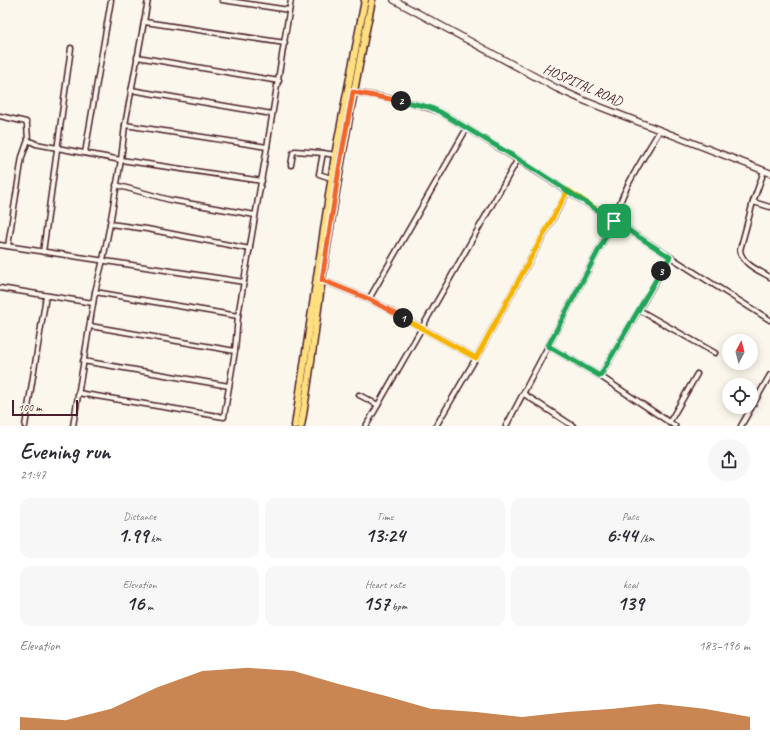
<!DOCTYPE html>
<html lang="en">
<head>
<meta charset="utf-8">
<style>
  :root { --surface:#fff; --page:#f7f7f7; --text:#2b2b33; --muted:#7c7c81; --accent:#b45309 }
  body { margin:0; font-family:Caveat,sans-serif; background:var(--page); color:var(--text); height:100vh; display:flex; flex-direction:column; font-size:15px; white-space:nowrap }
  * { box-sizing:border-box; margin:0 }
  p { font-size:13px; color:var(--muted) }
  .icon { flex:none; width:22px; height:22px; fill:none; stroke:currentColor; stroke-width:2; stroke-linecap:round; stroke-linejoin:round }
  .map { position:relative; height:426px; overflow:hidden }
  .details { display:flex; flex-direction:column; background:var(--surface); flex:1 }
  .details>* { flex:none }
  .needle { width:26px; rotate:7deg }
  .controls { position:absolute; left:722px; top:334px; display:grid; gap:8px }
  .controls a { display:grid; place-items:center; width:36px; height:36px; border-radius:50%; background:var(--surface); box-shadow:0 2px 10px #0003; font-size:20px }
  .scale { position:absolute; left:12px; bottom:10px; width:66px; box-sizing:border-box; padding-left:4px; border:2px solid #4a1f2b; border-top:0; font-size:11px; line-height:14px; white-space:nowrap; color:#4a1f2b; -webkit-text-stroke:3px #fbf7ec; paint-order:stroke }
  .pin { position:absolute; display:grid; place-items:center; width:34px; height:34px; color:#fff; margin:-17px; border-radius:8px; box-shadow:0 2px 6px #0006 }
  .km { position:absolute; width:20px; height:20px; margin:-10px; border-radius:50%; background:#222; color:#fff; font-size:11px; line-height:20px; text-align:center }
  .round { display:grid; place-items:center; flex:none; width:42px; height:42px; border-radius:21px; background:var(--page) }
  .headline { display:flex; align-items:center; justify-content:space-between; height:68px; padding:0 20px }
  h1 { font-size:22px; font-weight:700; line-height:30px }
  .metrics { display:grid; grid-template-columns:repeat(3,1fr); gap:6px; height:68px; padding:4px 20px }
  .metrics div { display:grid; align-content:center; border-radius:10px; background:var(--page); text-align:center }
  .metrics b { font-size:20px; font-weight:700 }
  .metrics small { font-size:11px; font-weight:400 }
  .metrics p { font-size:11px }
  .chart { height:112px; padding:8px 20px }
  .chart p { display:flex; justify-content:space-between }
  .chart svg { width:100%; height:72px; margin-top:4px; fill:var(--accent); opacity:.7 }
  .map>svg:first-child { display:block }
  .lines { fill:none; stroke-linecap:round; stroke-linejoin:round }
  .street-casing { stroke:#4a1f2b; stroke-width:7 }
  .secondary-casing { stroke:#4a1f2b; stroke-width:8 }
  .primary-casing { stroke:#4a1f2b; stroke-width:9 }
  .street { stroke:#fbf7ec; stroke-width:4 }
  .secondary { stroke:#fbf7ec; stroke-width:5.5 }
  .primary { stroke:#ffdf80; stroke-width:6 }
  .split-1-casing { stroke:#fff; stroke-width:8 }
  .split-2-casing { stroke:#fff; stroke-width:8 }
  .split-3-casing { stroke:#fff; stroke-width:8 }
  .split-4-casing { stroke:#fff; stroke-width:8 }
  .split-1 { stroke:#f5b400; stroke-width:5 }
  .split-2 { stroke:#f0652b; stroke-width:5 }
  .split-3 { stroke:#22a559; stroke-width:5 }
  .split-4 { stroke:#22a559; stroke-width:5 }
  .labels { text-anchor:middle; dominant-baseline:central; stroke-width:3.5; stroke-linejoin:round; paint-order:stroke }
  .street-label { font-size:14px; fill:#4a1f2b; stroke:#fbf7ec }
</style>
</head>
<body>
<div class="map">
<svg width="770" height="426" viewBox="0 0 770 426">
  <rect width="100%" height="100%" fill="#fbf7ec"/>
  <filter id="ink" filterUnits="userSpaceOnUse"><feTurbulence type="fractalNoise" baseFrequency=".025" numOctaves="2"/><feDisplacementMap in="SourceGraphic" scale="8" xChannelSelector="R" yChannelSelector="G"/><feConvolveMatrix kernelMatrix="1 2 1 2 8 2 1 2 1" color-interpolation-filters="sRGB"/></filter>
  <g filter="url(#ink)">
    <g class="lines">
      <defs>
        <g id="street">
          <polyline points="222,0 289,10"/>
          <polyline points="145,22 285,43"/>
          <polyline points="137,57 279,81"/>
          <polyline points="131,90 272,114"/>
          <path d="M 353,92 C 382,97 412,101 440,112 C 552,179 659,251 770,320"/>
          <polyline points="0,116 26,122 27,125 28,140 36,144 121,160 262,181"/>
          <polyline points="125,125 267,147"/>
          <polyline points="85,153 111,0"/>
          <polyline points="291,165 293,153 295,151 323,153"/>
          <path d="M 764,171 L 753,202 L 740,250 C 742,264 758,270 770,277"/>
          <polyline points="331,178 319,174 323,153 335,155"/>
          <polyline points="116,185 170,200 255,215"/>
          <polyline points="753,202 770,207"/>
          <polyline points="110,224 147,229 250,249"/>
          <polyline points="0,245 244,282"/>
          <polyline points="8,246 22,157 28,140"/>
          <polyline points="43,252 71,48"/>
          <polyline points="322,280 369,299 476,358"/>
          <polyline points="0,288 93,303"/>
          <polyline points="95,292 238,316"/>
          <polyline points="369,299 467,128"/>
          <polyline points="639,310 715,353"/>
          <polyline points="90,326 235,351"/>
          <polyline points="548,346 600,376 675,426"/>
          <polyline points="83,361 229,386"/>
          <polyline points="600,376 670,257"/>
          <polyline points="78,393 224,417 235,351 238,316 267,147 291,0"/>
          <polyline points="524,394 573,426"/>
          <polyline points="359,395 378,405"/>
          <polyline points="669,423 697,374"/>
          <polyline points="25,426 46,296"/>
          <polyline points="73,426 95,292 103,260 110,224 121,160 125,125 148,0"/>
          <polyline points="366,426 518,159"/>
          <polyline points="436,426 476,358 568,191"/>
          <path d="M 506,426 L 614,221 C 622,189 643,159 660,130"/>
          <polyline points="741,426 770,375"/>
        </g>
        <polyline id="secondary" points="394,0 556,88 585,101 770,173"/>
        <g id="primary">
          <polyline points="295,426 335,155 365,0"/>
          <path d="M 301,426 C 310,377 315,328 322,279 C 336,186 353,93 372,0"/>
        </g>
      </defs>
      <use href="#street" class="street-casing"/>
      <use href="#secondary" class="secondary-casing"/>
      <use href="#primary" class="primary-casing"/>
      <use href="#street" class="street"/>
      <use href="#secondary" class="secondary"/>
      <use href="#primary" class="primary"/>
    </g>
  </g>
  <g class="lines" filter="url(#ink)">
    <defs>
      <polyline id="split-1" points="403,318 476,358 568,190 614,221"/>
      <polyline id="split-2" points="401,101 353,92 339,169 322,280 369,299 403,318"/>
      <polyline id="split-3" points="401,101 429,107 440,112 518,159 670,257 661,271"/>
      <polyline id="split-4" points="614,221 548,346 600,376 661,271"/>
    </defs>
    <use href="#split-1" class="split-1-casing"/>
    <use href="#split-2" class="split-2-casing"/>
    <use href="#split-3" class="split-3-casing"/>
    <use href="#split-4" class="split-4-casing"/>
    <use href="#split-1" class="split-1"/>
    <use href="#split-2" class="split-2"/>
    <use href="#split-3" class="split-3"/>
    <use href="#split-4" class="split-4"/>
  </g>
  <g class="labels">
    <g class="street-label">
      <text transform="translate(583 85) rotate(24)">HOSPITAL ROAD</text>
    </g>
  </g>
</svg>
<div class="controls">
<a><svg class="needle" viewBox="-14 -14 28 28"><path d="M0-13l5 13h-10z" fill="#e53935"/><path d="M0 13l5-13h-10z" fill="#7c7c81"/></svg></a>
<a><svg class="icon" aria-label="locate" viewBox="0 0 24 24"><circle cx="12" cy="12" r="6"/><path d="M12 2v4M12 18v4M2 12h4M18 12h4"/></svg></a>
</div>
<div class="scale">100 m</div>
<div class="pin" style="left:614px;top:221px;background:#1e9e55"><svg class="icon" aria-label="arrive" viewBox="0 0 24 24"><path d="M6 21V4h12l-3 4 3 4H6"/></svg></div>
<b class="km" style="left:403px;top:318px">1</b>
<b class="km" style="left:401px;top:101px">2</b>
<b class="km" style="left:661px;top:271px">3</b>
</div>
<section class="details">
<div class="headline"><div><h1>Evening run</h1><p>21:47</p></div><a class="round"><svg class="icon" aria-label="share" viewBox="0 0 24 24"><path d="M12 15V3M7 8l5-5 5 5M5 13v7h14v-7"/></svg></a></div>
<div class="metrics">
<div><p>Distance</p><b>1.99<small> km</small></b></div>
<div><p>Time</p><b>13:24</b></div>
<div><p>Pace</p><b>6:44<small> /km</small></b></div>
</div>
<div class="metrics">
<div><p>Elevation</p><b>16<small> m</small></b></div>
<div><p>Heart rate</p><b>157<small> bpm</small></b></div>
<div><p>kcal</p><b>139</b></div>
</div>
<div class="chart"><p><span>Elevation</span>183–196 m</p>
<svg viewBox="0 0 160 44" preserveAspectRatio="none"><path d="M0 44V36L10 38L20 31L30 18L40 8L50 6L60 8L70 16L80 23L90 31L100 33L110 36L120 33L130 31L140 28L150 31L160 36V44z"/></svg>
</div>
</section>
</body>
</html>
